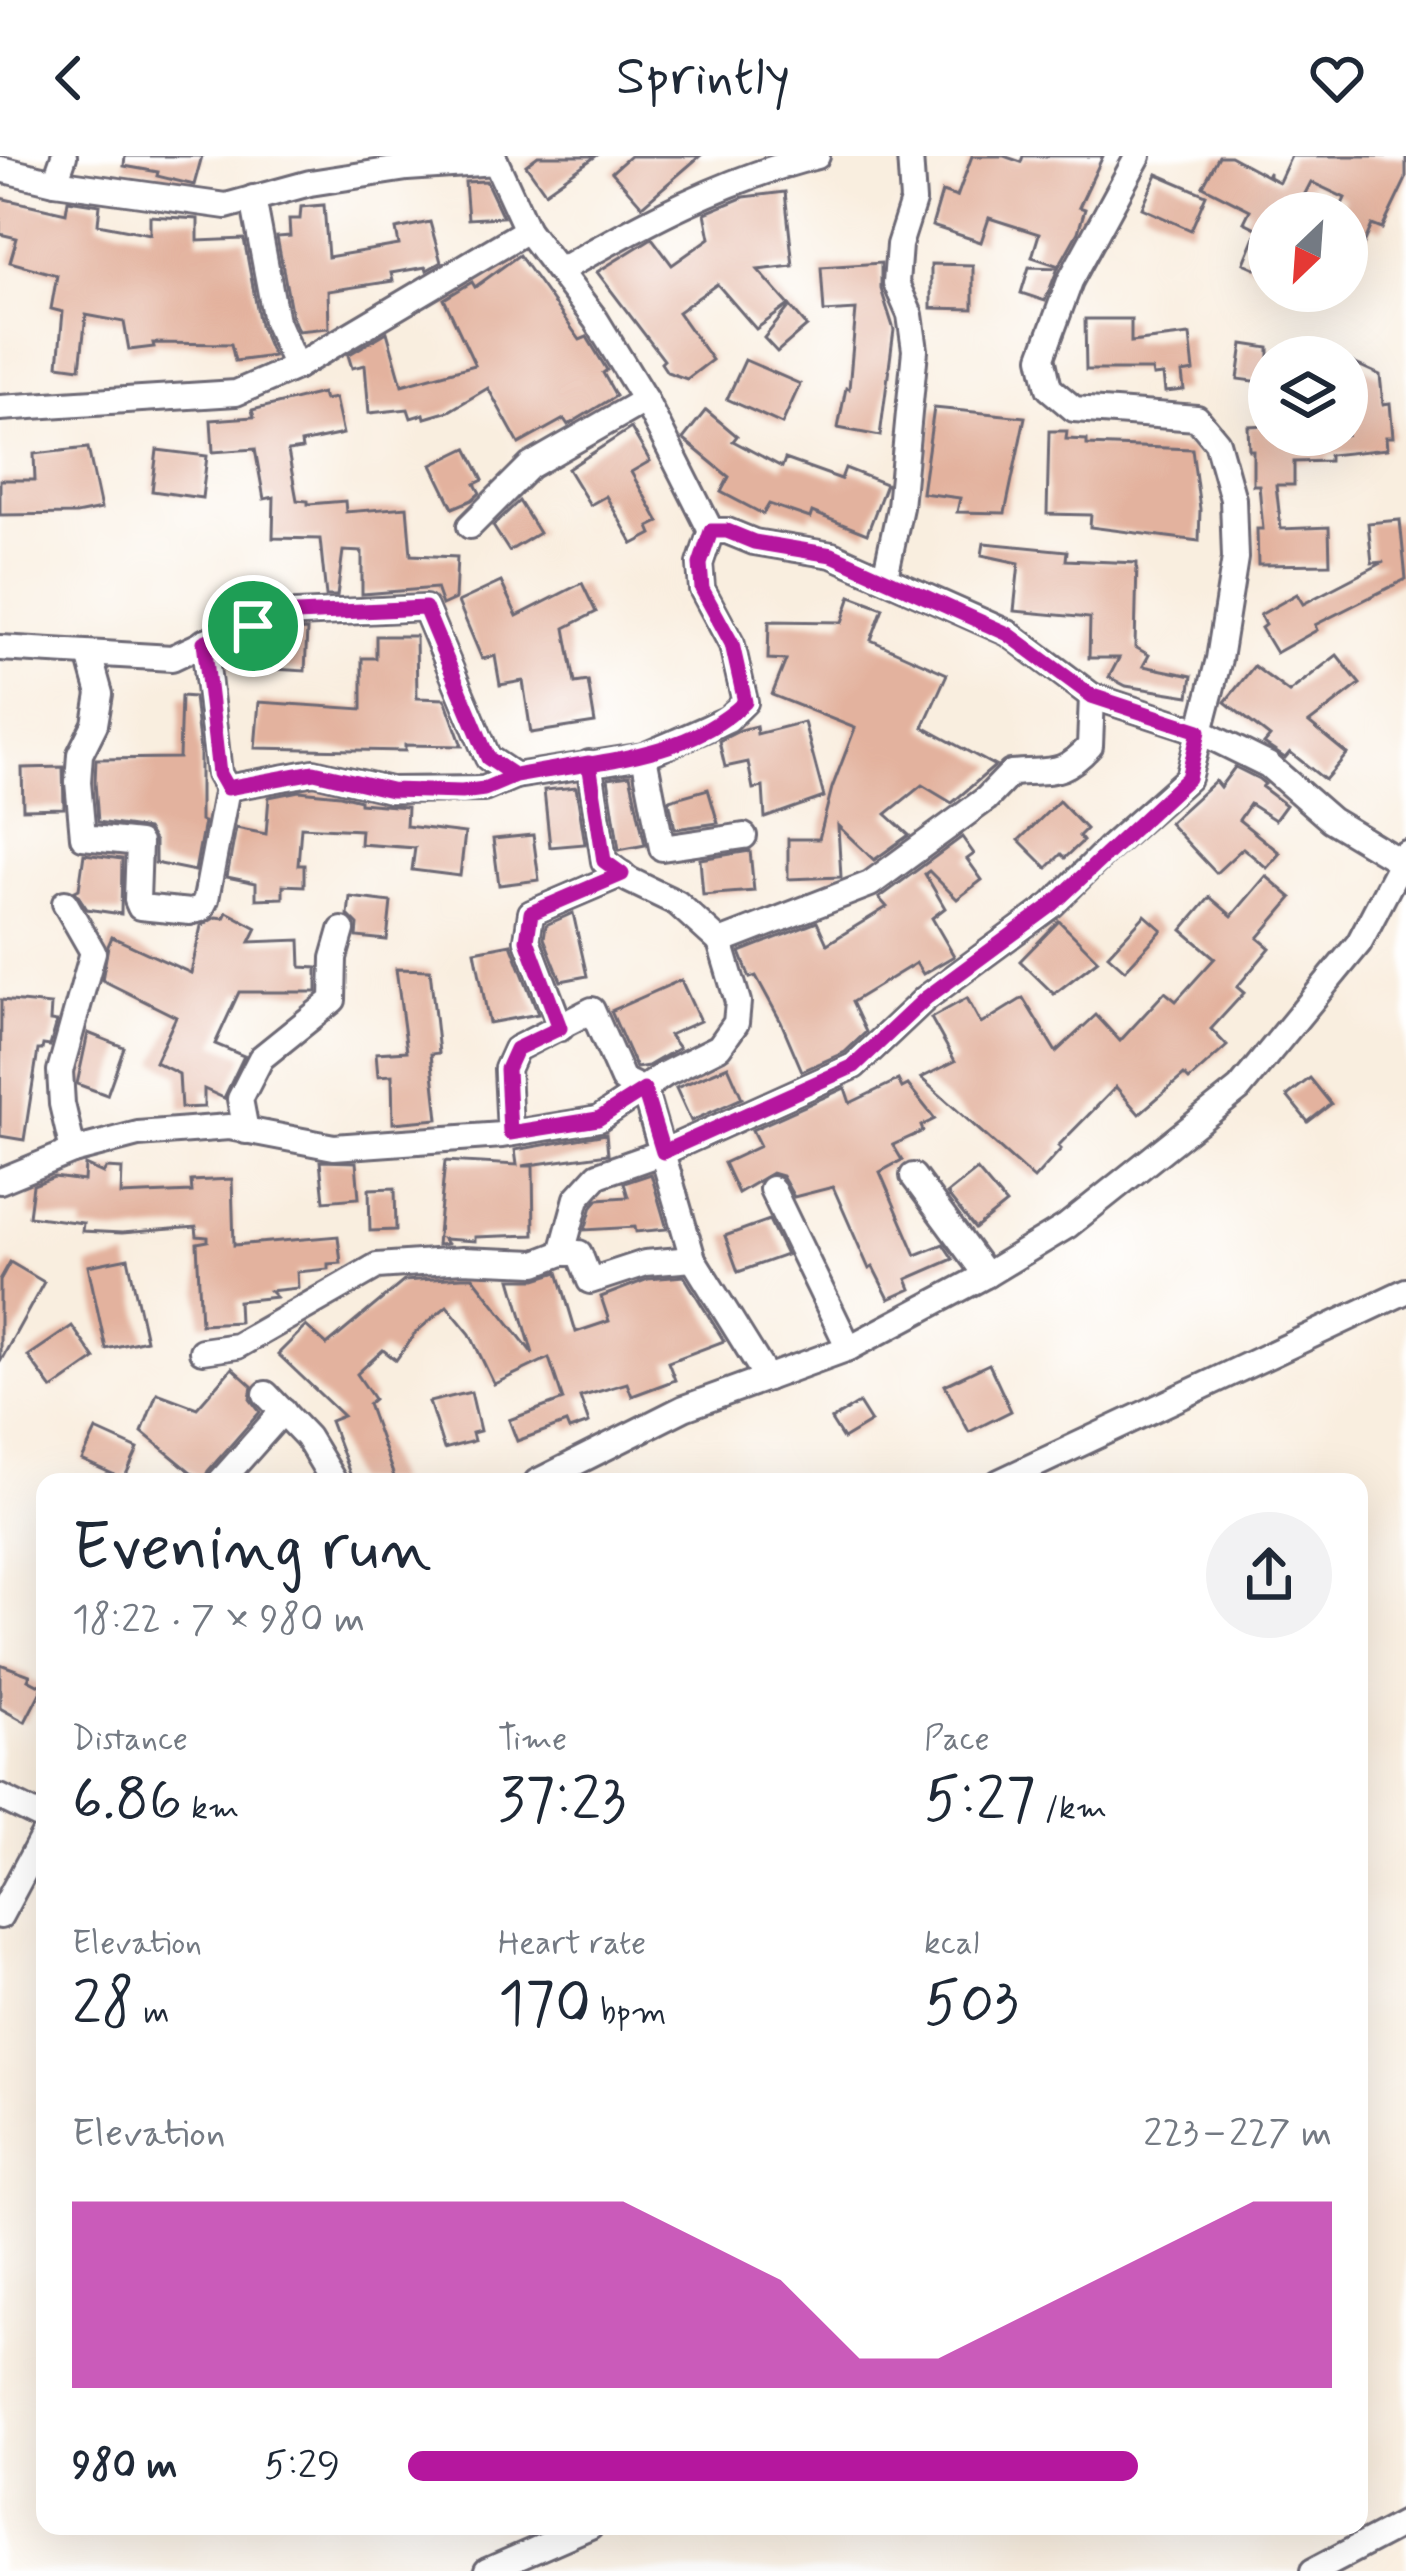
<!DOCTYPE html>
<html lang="en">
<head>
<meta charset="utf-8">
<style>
  :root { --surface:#fff; --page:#f2f2f3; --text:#1f2937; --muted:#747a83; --accent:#b5179e }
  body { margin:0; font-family:Mynerve,sans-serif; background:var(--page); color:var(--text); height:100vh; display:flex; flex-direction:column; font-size:45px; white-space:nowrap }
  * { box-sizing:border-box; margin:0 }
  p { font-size:39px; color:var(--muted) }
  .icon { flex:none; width:66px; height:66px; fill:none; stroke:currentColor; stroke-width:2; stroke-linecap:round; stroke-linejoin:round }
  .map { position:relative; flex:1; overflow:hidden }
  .sheet { position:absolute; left:36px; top:1317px; width:1332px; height:1062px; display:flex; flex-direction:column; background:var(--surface); border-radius:24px; box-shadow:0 12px 48px #0002 }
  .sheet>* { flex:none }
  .needle { width:78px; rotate:205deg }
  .tools { position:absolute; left:1248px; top:36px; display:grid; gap:24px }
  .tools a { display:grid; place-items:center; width:120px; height:120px; border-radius:50%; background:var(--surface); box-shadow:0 12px 48px #0002; font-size:60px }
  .pin { position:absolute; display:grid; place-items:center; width:102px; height:102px; color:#fff; margin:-51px; border:6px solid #fff; border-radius:50%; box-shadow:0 3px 12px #0007 }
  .round { display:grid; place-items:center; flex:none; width:126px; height:126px; border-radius:63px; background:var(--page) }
  .summary { display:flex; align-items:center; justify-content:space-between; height:204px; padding:0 36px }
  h1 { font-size:66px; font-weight:600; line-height:90px }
  .stats { display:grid; grid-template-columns:repeat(3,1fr); gap:18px; height:204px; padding:12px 36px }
  .stats div { display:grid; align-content:center }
  .stats b { font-size:60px; font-weight:600 }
  .stats small { font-size:33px; font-weight:400 }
  .stats p { font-size:33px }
  .chart { height:336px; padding:24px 36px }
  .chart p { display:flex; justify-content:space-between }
  .chart svg { width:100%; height:216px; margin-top:12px; fill:var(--accent); opacity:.7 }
  ul { padding:0 36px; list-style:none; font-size:39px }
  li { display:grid; grid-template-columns:192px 144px 1fr; align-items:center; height:90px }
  li i { height:30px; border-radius:15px; background:var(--accent) }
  header { display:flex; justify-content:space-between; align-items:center; height:156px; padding:0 36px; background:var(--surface); font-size:54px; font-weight:600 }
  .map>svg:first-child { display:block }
  .building { fill:#e3b29e }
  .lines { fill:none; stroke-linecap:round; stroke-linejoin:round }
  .minor-casing { stroke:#6d6974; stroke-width:30 }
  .minor { stroke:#fff; stroke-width:24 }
  .route-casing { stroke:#fff; stroke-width:24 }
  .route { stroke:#b5179e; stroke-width:15 }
</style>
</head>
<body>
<header><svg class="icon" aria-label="back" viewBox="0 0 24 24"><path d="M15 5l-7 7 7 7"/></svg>Sprintly<svg class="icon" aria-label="heart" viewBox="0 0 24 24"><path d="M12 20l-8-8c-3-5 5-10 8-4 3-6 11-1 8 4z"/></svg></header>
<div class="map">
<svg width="1406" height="2415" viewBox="0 0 1406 2415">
  <rect width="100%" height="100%" fill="#fff"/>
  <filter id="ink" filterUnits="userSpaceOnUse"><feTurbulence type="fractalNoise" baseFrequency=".00833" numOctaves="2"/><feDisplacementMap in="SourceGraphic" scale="24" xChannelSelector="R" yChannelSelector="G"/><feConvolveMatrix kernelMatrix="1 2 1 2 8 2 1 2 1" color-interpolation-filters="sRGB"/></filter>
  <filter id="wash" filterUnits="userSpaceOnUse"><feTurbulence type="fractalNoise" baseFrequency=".004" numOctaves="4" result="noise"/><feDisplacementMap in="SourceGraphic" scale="48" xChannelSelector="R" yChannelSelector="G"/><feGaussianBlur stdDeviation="2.7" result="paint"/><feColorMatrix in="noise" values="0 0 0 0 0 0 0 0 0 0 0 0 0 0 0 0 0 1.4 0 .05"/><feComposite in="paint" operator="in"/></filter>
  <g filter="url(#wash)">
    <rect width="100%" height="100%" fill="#f9eedf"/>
    <g id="blocks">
      <g class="building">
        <polygon points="125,0 202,0 194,29 157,20 158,16 124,10"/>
        <polygon points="538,0 596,0 545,36 526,9"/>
        <polygon points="630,0 700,0 642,50 612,16"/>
        <polygon points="972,0 1004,0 1021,6 1023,0 1103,0 1079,51 1085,53 1078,76 1059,110 1032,101 1039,78 989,62 981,86 932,70 942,36 957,41"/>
        <polygon points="1219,0 1230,0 1267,20 1269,16 1269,21 1279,26 1291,0 1406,0 1406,23 1382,73 1372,69 1347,127 1347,57 1340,53 1345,42 1311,26 1295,57 1269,57 1269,118 1244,107 1258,73 1244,66 1250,54 1203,30"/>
        <polygon points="1157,18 1206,39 1191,74 1142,52"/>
        <polygon points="486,25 503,61 468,63 465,26"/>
        <polygon points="785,36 793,110 758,114 789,149 756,173 717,128 678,156 712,204 687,223 667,216 661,207 664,204 597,116 652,82 672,109 710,82 705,57 744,41"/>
        <polygon points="0,42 66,57 68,44 100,49 98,68 150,78 150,60 198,63 198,85 244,83 260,169 273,200 235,205 231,188 153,187 154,191 129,194 124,166 86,159 80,212 58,209 63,156 51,153 57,119 10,106 17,82 0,78"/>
        <polygon points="324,49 328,101 399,89 396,73 430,66 441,106 427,114 426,111 391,117 393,125 328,135 329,172 298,175 292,160 277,81 290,80 289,63 300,63 301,51"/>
        <polygon points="519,99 580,184 587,181 607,214 603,217 616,240 568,269 564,263 519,288 488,232 449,255 425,262 424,258 411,262 408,253 369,257 365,209 352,212 348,199 387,176 402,229 475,209 444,143 472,126 475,131"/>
        <polygon points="881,107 881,133 894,174 880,280 838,272 846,232 849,233 856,154 824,156 821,111"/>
        <polygon points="931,108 973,109 973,153 931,152"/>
        <polygon points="1029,111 1058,112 1045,145 1021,137"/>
        <polygon points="790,150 807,170 777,196 764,182"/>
        <polygon points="1085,163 1131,163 1131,186 1190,179 1194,215 1182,217 1184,234 1165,236 1163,219 1153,220 1152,214 1086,214"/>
        <polygon points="1243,188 1269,192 1269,227 1238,223"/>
        <polygon points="745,204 800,228 782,268 727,243"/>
        <polygon points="1347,204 1380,219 1383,248 1390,247 1393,281 1386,281 1387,293 1329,299 1329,305 1294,306 1294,329 1276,329 1281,373 1329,371 1330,408 1258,409 1257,373 1263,373 1259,329 1253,329 1253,294 1249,294 1248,270 1269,269 1269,279 1347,279"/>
        <polygon points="322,237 324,244 335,242 343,278 301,287 302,293 288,295 297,344 308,345 308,348 345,345 346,356 407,351 411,399 457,401 455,443 442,449 436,432 362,438 362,396 343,395 337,440 326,440 320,383 273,382 274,341 264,343 255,293 213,296 211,264 254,261 252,254"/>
        <polygon points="934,252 1025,261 1005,357 957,356 960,342 922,337"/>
        <polygon points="706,254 737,280 733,285 782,311 785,303 841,323 845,312 886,328 867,378 812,356 810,362 769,348 763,358 721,336 729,321 683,283"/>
        <polygon points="631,272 650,305 631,316 659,366 649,371 652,378 633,388 606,340 590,349 568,313"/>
        <polygon points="1049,275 1067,275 1066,283 1087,284 1087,289 1192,293 1200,353 1199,385 1090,371 1091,359 1047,358"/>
        <polygon points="88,292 101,353 76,358 0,359 0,324 35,324 34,298"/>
        <polygon points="467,292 483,324 475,328 480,337 472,344 453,352 432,309"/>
        <polygon points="157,294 207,300 202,342 152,335"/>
        <polygon points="519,345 539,377 509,395 493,370"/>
        <polygon points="1400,364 1406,423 1315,469 1317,474 1276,497 1261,472 1265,469 1260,459 1297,438 1303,448 1384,406 1372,407 1368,367"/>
        <polygon points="984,387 1067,395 1066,404 1137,407 1135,491 1149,499 1143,510 1192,520 1189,540 1126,530 1109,521 1119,502 1089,502 1090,462 1014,455 1019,407 982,399"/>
        <polygon points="501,426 517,460 582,427 596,456 565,472 575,527 588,525 595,567 531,577 523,525 500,529 495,500 482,503 458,446"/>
        <polygon points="851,440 883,452 871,484 947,518 923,571 995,610 952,647 922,629 886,658 909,679 874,704 838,670 841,721 788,723 788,683 819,683 832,632 855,572 772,539 786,504 768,503 769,465 842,466"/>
        <polygon points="307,474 305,515 225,510 225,495 261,484 268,476"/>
        <polygon points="376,480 416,480 417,542 445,543 462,590 405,589 405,595 255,592 259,546 362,553 362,502 376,502"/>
        <polygon points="1337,499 1360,528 1309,567 1347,598 1325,624 1290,596 1285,602 1264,588 1270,581 1225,546 1254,510 1289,536"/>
        <polygon points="181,540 194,541 200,595 200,665 204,666 195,715 155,707 155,686 147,673 98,666 95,626 96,603 179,602"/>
        <polygon points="804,566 824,641 765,662 763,631 753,633 748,606 725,611 719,585 741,574 756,570 757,578"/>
        <polygon points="63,611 64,652 23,653 22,612"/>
        <polygon points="1235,611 1259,623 1265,628 1262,631 1286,649 1275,664 1250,648 1239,664 1280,697 1267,712 1243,692 1216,717 1169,667 1215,625 1220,631"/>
        <polygon points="630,619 645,689 619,694 608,622"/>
        <polygon points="576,631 585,688 550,691 544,634"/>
        <polygon points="708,633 718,667 675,673 669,644"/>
        <polygon points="299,635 340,639 360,644 360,647 407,651 406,670 465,677 460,720 412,714 415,692 360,688 361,674 301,671 298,709 304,709 304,730 283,729 283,742 256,743 256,727 227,721 236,672 266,678 269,641"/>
        <polygon points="1059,645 1086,673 1079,680 1083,685 1065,702 1061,698 1047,712 1019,684"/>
        <polygon points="533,679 539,724 499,729 493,683"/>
        <polygon points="962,681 974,698 967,703 982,724 957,743 929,715 925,718 945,752 932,762 954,800 923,818 916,807 852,846 866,876 845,896 802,915 781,866 756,820 750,822 740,796 817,766 827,788 887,751 879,742"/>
        <polygon points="750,695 754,735 703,739 700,703"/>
        <polygon points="84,698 122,703 121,758 87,753 75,735 79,733"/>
        <polygon points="1266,720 1292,742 1258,782 1270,792 1237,831 1244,837 1211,873 1227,890 1189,924 1184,919 1139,958 1116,931 1058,990 1061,993 1034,1023 921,922 955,905 931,862 967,842 981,868 1023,842 1056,896 1096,859 1120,885 1165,836 1176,845 1215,802 1182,774 1210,741 1232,760"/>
        <polygon points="350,741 391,746 387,784 357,781 358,769 348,759"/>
        <polygon points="227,756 257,772 250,786 300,784 301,811 317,812 317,836 239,836 215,888 244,900 224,942 204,933 204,951 181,952 179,918 155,906 176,861 102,824 108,790 112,781 191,817 201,770 216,761 224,762"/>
        <polygon points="573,757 587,820 561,825 544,782 546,769"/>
        <polygon points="1145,759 1162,774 1125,814 1108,799"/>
        <polygon points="1059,765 1098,804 1054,838 1020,805"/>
        <polygon points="511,788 538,858 489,867 475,795"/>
        <polygon points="396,813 430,814 439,897 431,898 438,963 393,967 392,919 378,920 376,897 407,895"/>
        <polygon points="681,824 700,865 669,879 679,892 648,910 636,912 611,855"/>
        <polygon points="1,844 51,849 50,865 57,866 50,890 43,889 42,894 38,894 24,984 0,980"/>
        <polygon points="88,877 124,891 107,939 77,928"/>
        <polygon points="728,910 742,942 691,965 676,932"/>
        <polygon points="1310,922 1331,948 1308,966 1287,940"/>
        <polygon points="898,924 902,932 908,929 935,963 921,970 923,975 893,989 902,1004 880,1016 916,1099 943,1088 953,1103 907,1123 911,1133 889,1143 873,1111 869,1113 833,1031 794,1041 782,1020 772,1017 738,1037 724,1007 760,990 752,974 845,932 850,947"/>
        <polygon points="606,978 608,998 522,1010 533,1010 534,1079 475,1081 475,1085 443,1083 447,1088 437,1089 445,1005 517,1009 515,994"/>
        <polygon points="320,1005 356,1006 359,1042 324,1045"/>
        <polygon points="85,1009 103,1017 106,1012 122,1013 121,1039 192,1036 191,1025 232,1023 234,1089 338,1080 341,1107 328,1108 328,1113 297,1116 298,1132 270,1135 276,1141 238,1145 239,1166 201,1168 197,1087 208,1085 208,1081 197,1080 196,1071 122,1077 82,1075 83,1067 29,1060 33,1029 54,1021 84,1025"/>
        <polygon points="977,1014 1006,1048 975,1073 947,1038"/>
        <polygon points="651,1018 667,1073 636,1076 635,1071 585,1074 592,1050 598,1043 628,1041 624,1027"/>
        <polygon points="395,1032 396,1074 370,1075 369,1033"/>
        <polygon points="769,1064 786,1099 738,1116 725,1080"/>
        <polygon points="128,1102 146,1184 106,1193 88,1110"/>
        <polygon points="10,1106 44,1126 0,1206 0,1124"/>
        <polygon points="558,1116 576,1176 609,1165 601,1141 648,1123 684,1120 724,1185 668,1206 675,1224 632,1240 627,1227 580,1241 589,1267 569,1274 566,1267 517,1285 509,1264 563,1244 549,1202 494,1228 470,1178 447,1150 416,1176 396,1204 383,1194 357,1218 374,1243 368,1248 396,1326 353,1326 330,1265 343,1260 278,1198 306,1170 327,1189 404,1125 462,1121 473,1121 533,1198 511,1123 536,1123"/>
        <polygon points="72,1170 95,1203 52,1233 28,1200"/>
        <polygon points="989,1208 1011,1255 969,1276 945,1229"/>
        <polygon points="232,1212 252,1230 250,1243 260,1256 208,1315 203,1326 142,1276 157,1237 197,1252"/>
        <polygon points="471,1236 480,1275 472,1277 474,1285 444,1293 429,1246"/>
        <polygon points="859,1247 871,1266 843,1283 831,1264"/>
        <polygon points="96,1274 138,1293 124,1323 82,1304"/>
        <polygon points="0,1508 30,1519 28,1523 43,1531 25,1566 0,1552"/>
      </g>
    </g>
  </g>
  <g filter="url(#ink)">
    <use href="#blocks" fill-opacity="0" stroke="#6d6974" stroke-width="3"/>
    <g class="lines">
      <defs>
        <g id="minor">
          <polyline points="0,13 55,26 226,50 310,27 407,12 496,6"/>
          <polyline points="55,26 64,0"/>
          <polyline points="253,42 276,165 296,211"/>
          <path d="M 559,115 C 642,67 724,23 817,0"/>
          <polyline points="0,252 236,237 296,211 527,74"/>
          <polyline points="470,370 530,310 645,244"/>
          <polyline points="711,375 727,375 754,386 832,399 1008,477 1092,540 1199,575 1268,609 1331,664 1401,706"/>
          <polyline points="885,421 900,351 915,194 910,159 896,127 899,89 913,45 910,0"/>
          <polyline points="204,486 219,618 227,632 314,616 391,634 484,633 515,620 644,600 728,563 745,546 732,489 702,433 700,408 711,375 645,244 596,164 527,74 493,0"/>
          <polyline points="0,492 172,502 236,472 253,470 254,460 425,452 488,602 515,620"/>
          <polyline points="89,498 100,538 95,568 80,598 78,626 83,681 139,687 137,744 140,751 190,756 201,753 206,743 227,632"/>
          <polyline points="644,600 662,692 744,680"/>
          <path d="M 589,607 L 604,705 L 629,724 L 677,747 L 720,786 L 870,728 L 986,643 L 1011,617 C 1050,613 1061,622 1090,590 L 1092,540"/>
          <polyline points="65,747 93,796 60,915 62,948 73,995"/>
          <polyline points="561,872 527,784 531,757 622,718"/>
          <polyline points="246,975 240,943 261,902 333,844 334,802 342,774"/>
          <polyline points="510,977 507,913 516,893 592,854 623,924 644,934 693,1103 767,1222"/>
          <polyline points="913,1020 986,1119"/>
          <polyline points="0,1025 73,995 138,978 229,971 334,991 502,979 599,963 665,918 719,891 736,867 738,846 720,786"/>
          <polyline points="772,1033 849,1192"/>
          <polyline points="562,1097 577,1042 598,1019 663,996 854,910 926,842 1052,749 1108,693 1188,622 1219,503 1235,402 1233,343 1217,286 1197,262 1074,253 1049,232 1042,201 1070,125 1138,0"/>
          <polyline points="202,1195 237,1190 377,1110 462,1104 536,1107 562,1097 579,1097 590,1125 645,1107 693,1103"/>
          <polyline points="266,1238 307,1281 334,1326"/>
          <polyline points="220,1326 283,1255"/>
          <polyline points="537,1326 684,1252 849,1192 986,1119 1067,1070 1239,933 1359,787 1406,697"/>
          <polyline points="999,1326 1406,1135"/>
          <polyline points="0,1641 45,1663"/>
          <polyline points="0,1760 45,1676"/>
          <polyline points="487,2415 590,2370"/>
          <polyline points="1313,2415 1406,2366"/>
        </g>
      </defs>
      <use href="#minor" class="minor-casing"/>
      <use href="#minor" class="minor"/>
    </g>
  </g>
  <g class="lines" filter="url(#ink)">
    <defs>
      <path id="route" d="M 253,470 L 236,472 L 204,486 L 219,618 L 227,632 L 314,616 L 391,634 L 462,636 L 484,633 L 515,620 L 589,607 L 604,705 L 622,718 L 531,757 L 527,784 L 560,872 L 516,893 L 507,913 L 510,977 L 598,963 L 644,934 L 663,996 L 854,910 L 926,842 L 1052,749 L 1188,622 L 1199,575 L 1092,540 L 1008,478 L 832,399 L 754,386 L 727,375 L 711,375 L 700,408 L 702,433 L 732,488 L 745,546 C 685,604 592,605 515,620 L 488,602 L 425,452 L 254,460 L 253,470"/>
    </defs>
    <use href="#route" class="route-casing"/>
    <use href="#route" class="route"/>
  </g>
</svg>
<div class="tools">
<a><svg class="needle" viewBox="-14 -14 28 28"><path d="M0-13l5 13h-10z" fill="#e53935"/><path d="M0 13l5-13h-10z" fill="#747a83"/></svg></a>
<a><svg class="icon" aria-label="layers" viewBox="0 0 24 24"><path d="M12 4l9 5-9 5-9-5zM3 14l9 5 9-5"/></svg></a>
</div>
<div class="pin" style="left:253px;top:470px;background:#1e9e55"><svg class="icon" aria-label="arrive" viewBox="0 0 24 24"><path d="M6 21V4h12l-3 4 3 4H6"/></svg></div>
<section class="sheet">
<div class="summary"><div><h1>Evening run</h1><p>18:22 · 7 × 980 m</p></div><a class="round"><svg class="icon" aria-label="share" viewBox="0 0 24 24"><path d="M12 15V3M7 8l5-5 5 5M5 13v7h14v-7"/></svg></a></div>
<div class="stats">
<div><p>Distance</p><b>6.86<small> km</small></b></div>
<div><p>Time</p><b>37:23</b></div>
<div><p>Pace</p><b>5:27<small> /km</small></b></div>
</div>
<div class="stats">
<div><p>Elevation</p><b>28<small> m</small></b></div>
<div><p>Heart rate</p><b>170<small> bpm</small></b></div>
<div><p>kcal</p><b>503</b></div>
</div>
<div class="chart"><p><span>Elevation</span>223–227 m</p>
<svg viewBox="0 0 160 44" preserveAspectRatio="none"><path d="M0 44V6L10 6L20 6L30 6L40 6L50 6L60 6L70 6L80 14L90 22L100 38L110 38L120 30L130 22L140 14L150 6L160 6V44z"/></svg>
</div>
<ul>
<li><b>980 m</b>5:29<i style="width:79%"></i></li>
</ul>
</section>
</div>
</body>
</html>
